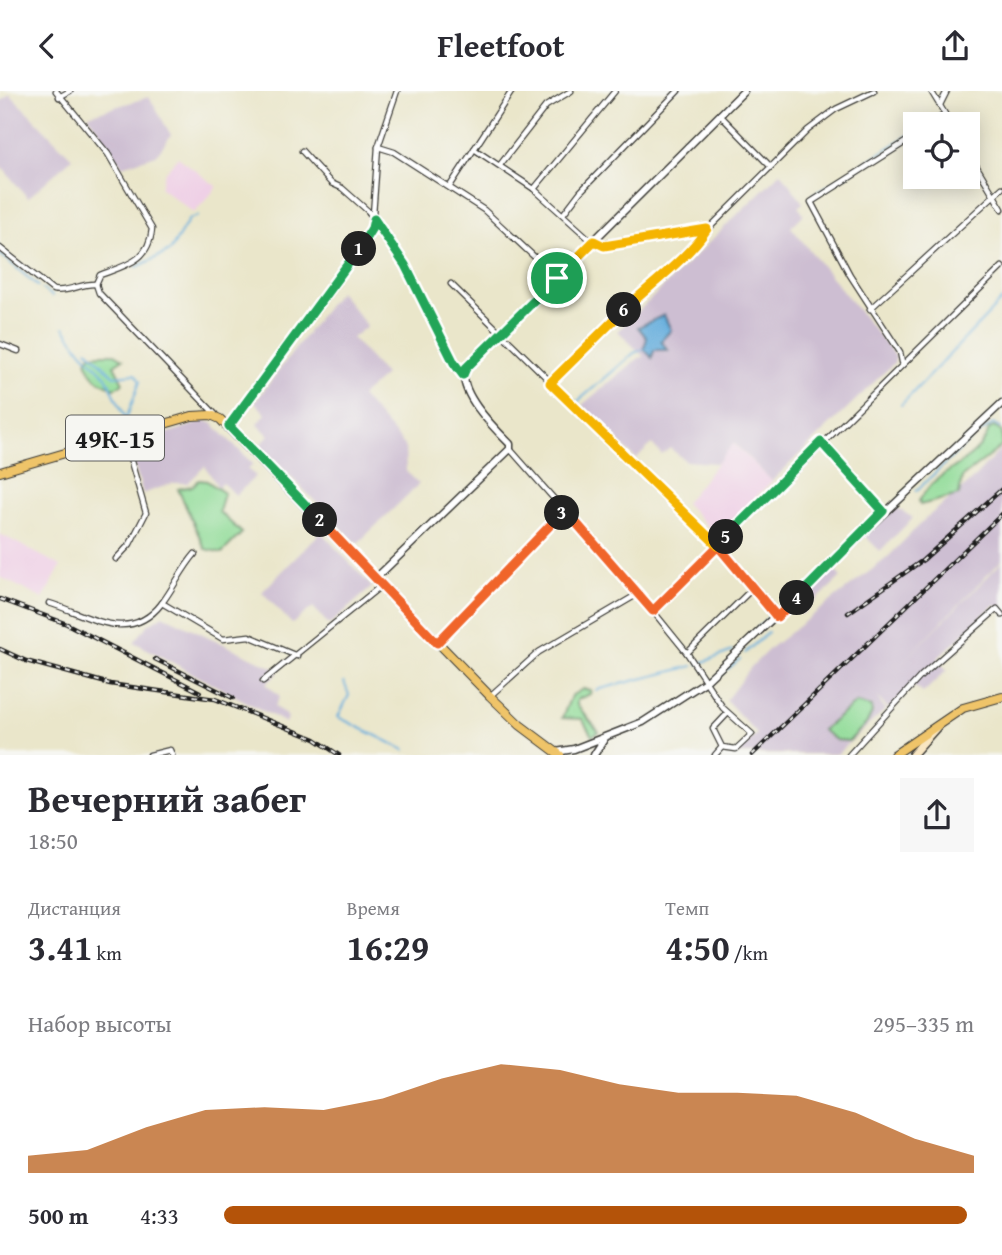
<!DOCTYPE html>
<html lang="ru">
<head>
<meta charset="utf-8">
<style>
  :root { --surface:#fff; --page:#f7f7f7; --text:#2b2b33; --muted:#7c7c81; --accent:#b45309 }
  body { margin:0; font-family:"Gentium Book Plus",serif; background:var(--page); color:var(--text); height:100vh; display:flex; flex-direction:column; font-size:26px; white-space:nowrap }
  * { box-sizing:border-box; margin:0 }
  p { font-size:23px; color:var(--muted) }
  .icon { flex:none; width:38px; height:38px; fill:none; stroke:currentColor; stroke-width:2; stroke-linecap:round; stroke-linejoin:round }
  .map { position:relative; height:664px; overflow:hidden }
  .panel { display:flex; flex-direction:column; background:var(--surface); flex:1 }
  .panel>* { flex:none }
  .controls { position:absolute; left:903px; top:21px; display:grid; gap:14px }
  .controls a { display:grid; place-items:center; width:77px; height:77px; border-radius:0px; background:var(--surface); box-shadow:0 4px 18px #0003; font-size:35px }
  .pin { position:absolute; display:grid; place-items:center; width:60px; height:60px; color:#fff; margin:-30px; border:4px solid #fff; border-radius:50%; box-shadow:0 2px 7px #0007 }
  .km { position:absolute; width:35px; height:35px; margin:-18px; border-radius:50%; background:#222; color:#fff; font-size:19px; line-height:35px; text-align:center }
  .round { display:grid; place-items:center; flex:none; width:74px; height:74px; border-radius:0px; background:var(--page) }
  .overview { display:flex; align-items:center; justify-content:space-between; height:119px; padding:0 28px }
  h1 { font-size:38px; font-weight:700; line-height:52px }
  .figures { display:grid; grid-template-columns:repeat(3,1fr); gap:10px; height:119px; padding:7px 28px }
  .figures div { display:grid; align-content:center }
  .figures b { font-size:35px; font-weight:700 }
  .figures small { font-size:19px; font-weight:400 }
  .figures p { font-size:19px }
  .chart { height:196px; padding:14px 28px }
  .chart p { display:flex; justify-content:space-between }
  .chart svg { width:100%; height:126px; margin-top:7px; fill:var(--accent); opacity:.7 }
  ul { padding:0 28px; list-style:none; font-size:23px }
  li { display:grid; grid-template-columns:112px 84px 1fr; align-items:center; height:52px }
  li i { height:18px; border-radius:9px; background:var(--accent) }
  header { display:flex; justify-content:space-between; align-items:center; height:91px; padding:0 28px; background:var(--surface); font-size:32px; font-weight:700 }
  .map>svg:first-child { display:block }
  .built { fill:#efd0e6 }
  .industrial { fill:#cdbed2 }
  .green { fill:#91dc98; stroke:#567c5a; stroke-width:2 }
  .water { fill:#66aedd; stroke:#41657c; stroke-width:2 }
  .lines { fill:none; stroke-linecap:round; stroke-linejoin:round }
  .stream { stroke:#66aedd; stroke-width:2 }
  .minor-casing { stroke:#3b3a36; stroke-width:7 }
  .tertiary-casing { stroke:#3b3a36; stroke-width:9 }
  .secondary-casing { stroke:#3b3a36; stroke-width:10 }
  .primary-casing { stroke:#3b3a36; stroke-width:10 }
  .minor { stroke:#fff; stroke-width:4.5 }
  .tertiary { stroke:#fff; stroke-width:6 }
  .secondary { stroke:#f9e7c3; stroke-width:7 }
  .primary { stroke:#efc469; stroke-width:8 }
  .rail-casing { stroke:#1c1c1c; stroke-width:4.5 }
  .rail { stroke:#f6f6f2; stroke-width:2; stroke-dasharray:5; stroke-linecap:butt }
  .split-1-casing { stroke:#fff; stroke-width:14 }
  .split-2-casing { stroke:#fff; stroke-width:14 }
  .split-3-casing { stroke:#fff; stroke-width:14 }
  .split-4-casing { stroke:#fff; stroke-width:14 }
  .split-5-casing { stroke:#fff; stroke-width:14 }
  .split-6-casing { stroke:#fff; stroke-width:14 }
  .split-7-casing { stroke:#fff; stroke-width:14 }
  .split-1 { stroke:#22a559; stroke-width:9 }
  .split-2 { stroke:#22a559; stroke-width:9 }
  .split-3 { stroke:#f0652b; stroke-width:9 }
  .split-4 { stroke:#f0652b; stroke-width:9 }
  .split-5 { stroke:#22a559; stroke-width:9 }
  .split-6 { stroke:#f5b400; stroke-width:9 }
  .split-7 { stroke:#f5b400; stroke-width:9 }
  .labels { text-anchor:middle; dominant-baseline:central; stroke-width:5; stroke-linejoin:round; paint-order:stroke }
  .shield { fill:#f6f6f2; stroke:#5d5d5c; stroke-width:2 }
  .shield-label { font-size:26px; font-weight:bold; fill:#1c1c1c }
</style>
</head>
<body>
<header><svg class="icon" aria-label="back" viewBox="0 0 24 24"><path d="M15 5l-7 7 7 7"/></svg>Fleetfoot<svg class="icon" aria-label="share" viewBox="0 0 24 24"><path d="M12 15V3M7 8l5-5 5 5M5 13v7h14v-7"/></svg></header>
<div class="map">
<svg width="1002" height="664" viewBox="0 0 1002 664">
  <rect width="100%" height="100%" fill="#f6f6f2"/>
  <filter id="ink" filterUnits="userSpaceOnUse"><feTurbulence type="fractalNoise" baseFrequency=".0143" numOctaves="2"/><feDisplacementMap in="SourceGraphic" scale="14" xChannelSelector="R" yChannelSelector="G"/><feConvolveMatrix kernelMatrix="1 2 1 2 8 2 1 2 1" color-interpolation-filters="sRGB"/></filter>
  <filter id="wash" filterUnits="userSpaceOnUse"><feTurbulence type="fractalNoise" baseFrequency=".00686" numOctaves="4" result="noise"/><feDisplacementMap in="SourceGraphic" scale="28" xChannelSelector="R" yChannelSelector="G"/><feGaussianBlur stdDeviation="1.57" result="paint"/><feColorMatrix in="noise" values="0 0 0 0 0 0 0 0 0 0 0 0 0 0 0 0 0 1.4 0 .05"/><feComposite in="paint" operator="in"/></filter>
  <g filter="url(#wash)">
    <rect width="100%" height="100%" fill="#eae6ca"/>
    <g class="built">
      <polygon points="178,66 217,96 194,122 160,96 165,81"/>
      <polygon points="733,352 772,390 717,445 685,412"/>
      <polygon points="0,443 61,475 43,508 0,486"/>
    </g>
    <g class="industrial">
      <polygon points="10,3 72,67 28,107 0,74 0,11"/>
      <polygon points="149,6 171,44 156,64 122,75 88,24"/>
      <polygon points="781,81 803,112 798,116 804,123 791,136 896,266 894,272 772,390 734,352 717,372 686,370 670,357 662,364 652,353 636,368 582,314 639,267 644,266 618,240"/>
      <polygon points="339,200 367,235 352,247 385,284 361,305 405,355 406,380 419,393 357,453 260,354 269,344 257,333 266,323 255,311"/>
      <polygon points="205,330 212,332 253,373 248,378 256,385 236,404 222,392 218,396 205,375 188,392 173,392 143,403 132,367 132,354"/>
      <polygon points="1002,357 1002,469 894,580 1002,471 1002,519 995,513 937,568 947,579 923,602 912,594 888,618 876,605 885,619 837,663 736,663 757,643 726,609 751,576 770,557 887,467 926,427 969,392"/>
      <polygon points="896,416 913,427 880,460 865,445"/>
      <polygon points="321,441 372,496 329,534 313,516 292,533 262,501"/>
      <polygon points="833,478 841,486 801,524 794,516"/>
      <polygon points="163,524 276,578 278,582 266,593 280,605 275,615 288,626 286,632 134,551 149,533"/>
    </g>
    <g class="green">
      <path d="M 101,263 L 115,263 L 123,268 L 114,274 L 123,292 L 115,297 C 99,292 92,286 86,270 L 91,264 Z"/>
      <path d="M 994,336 L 1002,341 L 1002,355 L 962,386 L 959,404 L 920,414 L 919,410 C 924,402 930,393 937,388 C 955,375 984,361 989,338 Z"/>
      <polygon points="199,389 207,390 224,402 219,421 242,442 222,462 205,458 178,398 192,395"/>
      <polygon points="583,598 591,599 590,603 577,609 577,614 599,641 592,645 582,628 562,627 571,605"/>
      <polygon points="856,612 871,616 872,622 867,632 849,650 836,649 822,639"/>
    </g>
    <polygon class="water" points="664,224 671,239 661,250 668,259 654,259 652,267 644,258 647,247 638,236"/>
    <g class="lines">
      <g class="stream">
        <polyline points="926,33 940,23"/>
        <polyline points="854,79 915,40"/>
        <polyline points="812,104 850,82"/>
        <polyline points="0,163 38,195"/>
        <polyline points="137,176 170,160 189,128 198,125"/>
        <polyline points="42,198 52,205"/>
        <polyline points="64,236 82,261 106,285 125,326"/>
        <polyline points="87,258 114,285 135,283 140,290 124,334"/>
        <polyline points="556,292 587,323"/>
        <polyline points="576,312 634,262 644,258"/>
        <polyline points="901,314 1002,209"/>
        <polyline points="590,326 615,351"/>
        <polyline points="916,400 972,347 993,333 1000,337"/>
        <polyline points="755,540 771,524"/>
        <polyline points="745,562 768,541"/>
        <polyline points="698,573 733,560"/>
        <polyline points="344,591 349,604 338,626 405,659"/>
        <polyline points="712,591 740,568"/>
        <polyline points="596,599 693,575"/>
      </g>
    </g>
  </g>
  <g filter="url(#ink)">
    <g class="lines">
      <defs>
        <g id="minor">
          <path d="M 56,0 L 108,63 L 152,138 C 149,170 127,174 100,184 L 96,193"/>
          <polyline points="931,0 945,23 932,33"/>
          <polyline points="59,6 70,0"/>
          <polyline points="940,14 947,0"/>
          <polyline points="720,24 769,74"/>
          <polyline points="378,56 394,61 484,119 557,187"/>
          <polyline points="474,58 534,98 596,154 707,138"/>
          <polyline points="302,60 331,92 342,97 368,120 391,150 454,273 463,284"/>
          <polyline points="968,61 1002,118"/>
          <polyline points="500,74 546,15 571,0"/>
          <polyline points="450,95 512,0"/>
          <polyline points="534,98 615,0"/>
          <polyline points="564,122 580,101 678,0"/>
          <path d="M 0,157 L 53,199 C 68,202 81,192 96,193"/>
          <polyline points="96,193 99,202 215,323"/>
          <polyline points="451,193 718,455 776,526"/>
          <polyline points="870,218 1002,97"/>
          <polyline points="0,253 18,260"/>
          <polyline points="902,271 900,261 850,184 811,111 915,45"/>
          <polyline points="550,292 655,189 665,186 682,164 808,39 836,18 874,0"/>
          <polyline points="229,335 372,137 378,56 397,0"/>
          <polyline points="821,351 883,420"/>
          <polyline points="510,358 653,520 687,562 723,617 752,643 736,658 722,656 713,638 728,622"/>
          <polyline points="116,468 130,453 146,422 130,367 128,344"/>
          <path d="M 49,512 C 89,524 129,555 162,512 C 174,496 182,478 195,463"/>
          <polyline points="162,512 223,548 249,545 297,565"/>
          <polyline points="653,520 1002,176"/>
          <polyline points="438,551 565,419"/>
          <polyline points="687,562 754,496"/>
          <polyline points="263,590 382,494"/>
          <polyline points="490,605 539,561 638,503"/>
          <polyline points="150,664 170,659 172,664"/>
          <polyline points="715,664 722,656"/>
          <polyline points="849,664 921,585 997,518 1002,524"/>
        </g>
        <g id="tertiary">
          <path d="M 376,487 L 510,358 L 510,353 C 495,338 455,299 466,277 L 744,0"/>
          <polyline points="556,661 574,658 643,631 705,591 1002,312"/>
          <polyline points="594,664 603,650"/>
        </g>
        <polyline id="secondary" points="912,664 937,636"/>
        <g id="primary">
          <polyline points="0,381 192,325 211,324 220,328 490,605 520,634 560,664"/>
          <polyline points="894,664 963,617 1002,606"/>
        </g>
      </defs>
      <use href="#minor" class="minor-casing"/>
      <use href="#tertiary" class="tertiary-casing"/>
      <use href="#secondary" class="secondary-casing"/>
      <use href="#primary" class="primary-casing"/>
      <use href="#minor" class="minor"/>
      <use href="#tertiary" class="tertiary"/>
      <use href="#secondary" class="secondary"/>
      <use href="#primary" class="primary"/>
      <defs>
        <g id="rail">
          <polyline points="0,508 67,533 200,601"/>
          <polyline points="848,522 923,469 1002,398"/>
          <polyline points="0,558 26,570 110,593 215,608 315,648 339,664"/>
          <polyline points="155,568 233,607"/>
          <polyline points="752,664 1002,423"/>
        </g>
      </defs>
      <use href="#rail" class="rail-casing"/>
      <use href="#rail" class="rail"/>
    </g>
  </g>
  <g class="lines" filter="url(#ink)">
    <defs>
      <polyline id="split-1" points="359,158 372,137 374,128 405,174 454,272 463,284 466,277 557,187"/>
      <polyline id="split-2" points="320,429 229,335 359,158"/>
      <polyline id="split-3" points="320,429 437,552 562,422"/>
      <polyline id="split-4" points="562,422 565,419 653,520 718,455 777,526 797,507"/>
      <polyline id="split-5" points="726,446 821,351 883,420 797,507"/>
      <polyline id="split-6" points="624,219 550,292 718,455 726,446"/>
      <path id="split-7" d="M 557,187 L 594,150 L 604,155 L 707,138 C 688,167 650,194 624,219"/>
    </defs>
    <use href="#split-1" class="split-1-casing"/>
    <use href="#split-2" class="split-2-casing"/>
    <use href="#split-3" class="split-3-casing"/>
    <use href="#split-4" class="split-4-casing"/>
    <use href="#split-5" class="split-5-casing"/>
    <use href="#split-6" class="split-6-casing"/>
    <use href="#split-7" class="split-7-casing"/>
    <use href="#split-1" class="split-1"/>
    <use href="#split-2" class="split-2"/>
    <use href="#split-3" class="split-3"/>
    <use href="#split-4" class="split-4"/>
    <use href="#split-5" class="split-5"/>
    <use href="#split-6" class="split-6"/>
    <use href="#split-7" class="split-7"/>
  </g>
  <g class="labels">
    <rect class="shield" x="66" y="324.5" width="98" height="45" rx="5"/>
    <g class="shield-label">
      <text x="115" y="347">49К-15</text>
    </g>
  </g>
</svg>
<div class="controls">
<a><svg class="icon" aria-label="locate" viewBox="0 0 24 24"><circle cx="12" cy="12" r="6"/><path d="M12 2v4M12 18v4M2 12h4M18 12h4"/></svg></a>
</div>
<div class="pin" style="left:557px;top:187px;background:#1e9e55"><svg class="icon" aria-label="arrive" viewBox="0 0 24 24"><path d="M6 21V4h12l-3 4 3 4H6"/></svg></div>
<b class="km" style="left:359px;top:158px">1</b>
<b class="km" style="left:320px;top:429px">2</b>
<b class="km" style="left:562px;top:422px">3</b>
<b class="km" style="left:797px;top:507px">4</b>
<b class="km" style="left:726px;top:446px">5</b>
<b class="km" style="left:624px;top:219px">6</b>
</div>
<section class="panel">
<div class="overview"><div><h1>Вечерний забег</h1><p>18:50</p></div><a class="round"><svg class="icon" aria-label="share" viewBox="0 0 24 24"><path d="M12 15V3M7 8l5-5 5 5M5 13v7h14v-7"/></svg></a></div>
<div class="figures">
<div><p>Дистанция</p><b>3.41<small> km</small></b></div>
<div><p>Время</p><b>16:29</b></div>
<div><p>Темп</p><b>4:50<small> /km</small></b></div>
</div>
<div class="chart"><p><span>Набор высоты</span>295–335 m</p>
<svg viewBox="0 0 160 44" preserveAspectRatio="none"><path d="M0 44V38L10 36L20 28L30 22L40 21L50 22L60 18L70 11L80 6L90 8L100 13L110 16L120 16L130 17L140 23L150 32L160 38V44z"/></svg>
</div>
<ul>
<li><b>500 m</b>4:33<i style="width:99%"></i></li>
</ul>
</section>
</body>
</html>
